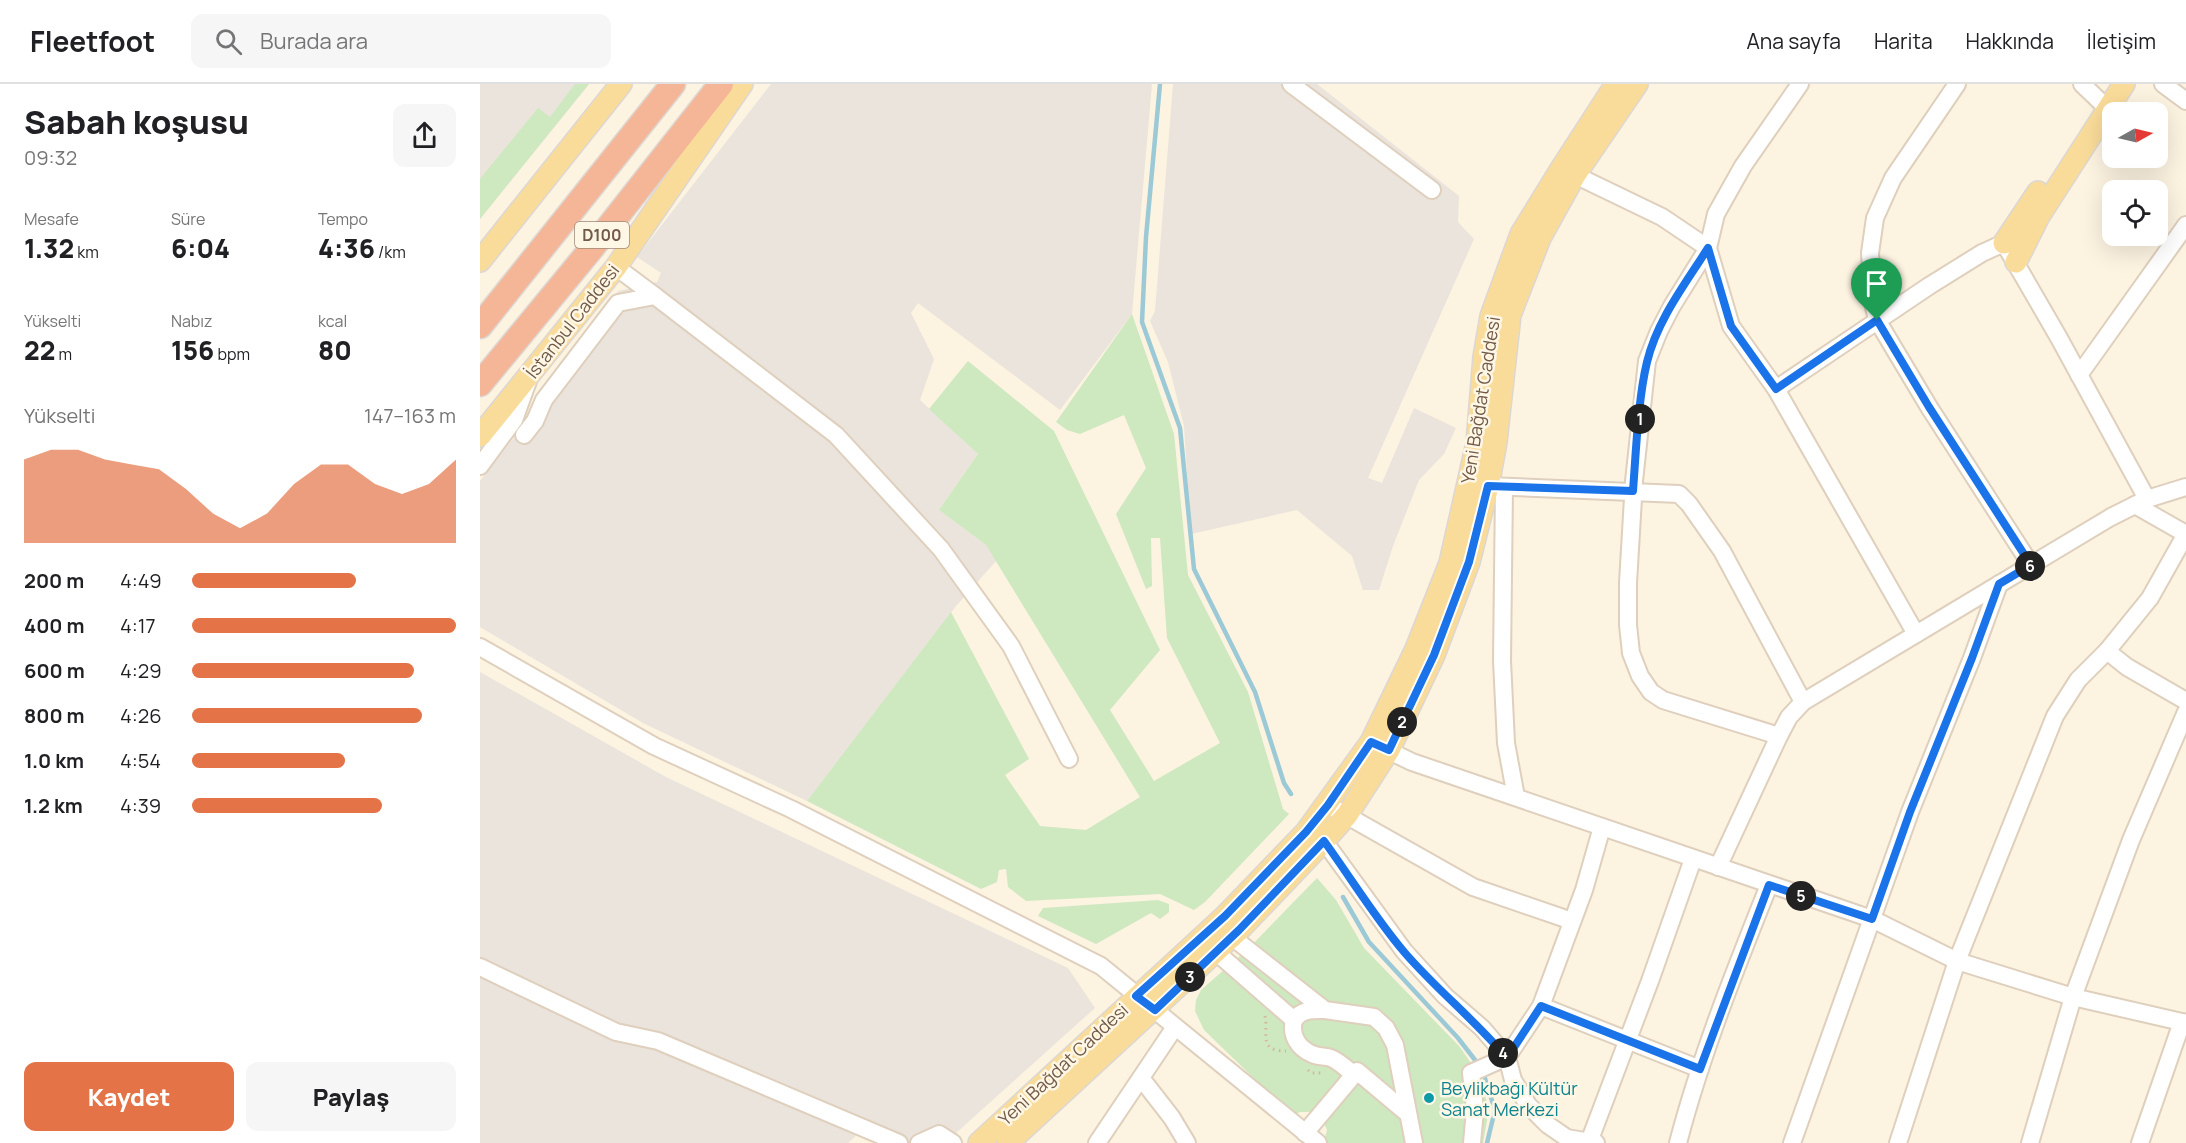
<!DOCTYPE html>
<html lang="tr">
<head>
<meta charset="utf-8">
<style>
  :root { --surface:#fff; --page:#f6f6f6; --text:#202124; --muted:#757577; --line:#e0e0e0; --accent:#e47447 }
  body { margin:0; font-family:Manrope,sans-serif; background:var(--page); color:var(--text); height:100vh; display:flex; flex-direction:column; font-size:22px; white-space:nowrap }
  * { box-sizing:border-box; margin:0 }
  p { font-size:20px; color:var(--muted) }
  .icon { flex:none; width:33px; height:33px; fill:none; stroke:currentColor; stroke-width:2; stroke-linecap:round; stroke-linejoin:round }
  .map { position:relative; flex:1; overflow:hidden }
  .panel { display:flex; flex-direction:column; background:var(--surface); width:480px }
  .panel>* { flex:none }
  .needle { width:39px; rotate:82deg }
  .buttons { position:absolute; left:1622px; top:18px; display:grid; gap:12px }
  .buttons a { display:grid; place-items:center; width:66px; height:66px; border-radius:12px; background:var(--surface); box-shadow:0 6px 24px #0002; font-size:30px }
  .pin { position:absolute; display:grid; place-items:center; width:51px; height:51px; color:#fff; margin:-62px -26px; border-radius:50% 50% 50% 0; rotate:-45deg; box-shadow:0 0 6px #0007 }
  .pin .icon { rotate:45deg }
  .km { position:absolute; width:30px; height:30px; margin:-15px; border-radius:50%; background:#222; color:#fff; font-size:16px; line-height:30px; text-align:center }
  .round { display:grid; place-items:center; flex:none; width:63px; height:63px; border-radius:12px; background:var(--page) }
  .headline { display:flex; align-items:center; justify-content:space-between; height:102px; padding:0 24px }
  h1 { font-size:33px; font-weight:800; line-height:45px }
  .stats { display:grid; grid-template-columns:repeat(3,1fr); gap:9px; height:102px; padding:6px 24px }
  .stats div { display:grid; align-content:center }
  .stats b { font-size:26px; font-weight:800 }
  .stats small { font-size:16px; font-weight:400 }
  .stats p { font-size:16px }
  .chart { height:168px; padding:12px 24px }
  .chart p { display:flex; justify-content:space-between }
  .chart svg { width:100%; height:108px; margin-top:6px; fill:var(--accent); opacity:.7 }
  .cta { display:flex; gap:12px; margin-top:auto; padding:12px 24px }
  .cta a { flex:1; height:69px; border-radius:12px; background:var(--accent); color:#fff; font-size:24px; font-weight:800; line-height:69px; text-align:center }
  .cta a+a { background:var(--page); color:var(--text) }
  ul { padding:0 24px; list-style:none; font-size:20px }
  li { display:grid; grid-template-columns:96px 72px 1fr; align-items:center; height:45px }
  li i { height:15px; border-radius:8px; background:var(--accent) }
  header { display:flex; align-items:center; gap:36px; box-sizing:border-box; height:84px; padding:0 30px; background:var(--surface); border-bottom:2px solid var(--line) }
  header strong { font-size:28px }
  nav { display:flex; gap:33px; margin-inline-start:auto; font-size:21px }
  .search { width:420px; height:54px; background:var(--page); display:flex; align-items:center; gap:15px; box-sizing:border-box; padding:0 21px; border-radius:12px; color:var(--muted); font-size:22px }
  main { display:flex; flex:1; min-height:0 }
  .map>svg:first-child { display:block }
  .industrial { fill:#eae4dc }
  .green { fill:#cee8c0 }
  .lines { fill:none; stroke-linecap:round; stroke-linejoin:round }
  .stream { stroke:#9cc9d6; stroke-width:4.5 }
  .minor-casing { stroke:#dfcfbd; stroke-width:20 }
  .major-casing { stroke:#ddd7d3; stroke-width:24 }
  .highway-casing { stroke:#ddd7d3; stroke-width:27 }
  .path { stroke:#d5b69c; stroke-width:3; stroke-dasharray:1.5 4.5; stroke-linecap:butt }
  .minor { stroke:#fff; stroke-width:16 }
  .major { stroke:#fadc9a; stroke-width:21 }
  .highway { stroke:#f5b698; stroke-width:24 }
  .route-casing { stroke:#fff; stroke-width:12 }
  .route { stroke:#1a73e8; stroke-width:8 }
  .culture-dot { fill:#0f9aa8; stroke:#fff7e6; stroke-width:2 }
  .labels { text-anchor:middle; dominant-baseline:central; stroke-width:5; stroke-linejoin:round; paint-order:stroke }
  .shield { fill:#fff7e6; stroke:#9c8977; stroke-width:1.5 }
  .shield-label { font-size:16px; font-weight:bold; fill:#725a48 }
  .street-label { font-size:18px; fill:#725a48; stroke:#fff7e6 }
  .culture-label { font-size:18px; fill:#0d838f; stroke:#fff7e6; text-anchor:start }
</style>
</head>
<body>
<header>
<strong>Fleetfoot</strong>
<div class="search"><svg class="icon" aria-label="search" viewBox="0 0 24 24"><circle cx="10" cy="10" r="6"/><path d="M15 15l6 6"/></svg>Burada ara</div>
<nav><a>Ana sayfa</a><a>Harita</a><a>Hakkında</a><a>İletişim</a></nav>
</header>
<main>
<section class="panel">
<div class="headline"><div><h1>Sabah koşusu</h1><p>09:32</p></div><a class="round"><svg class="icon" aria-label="share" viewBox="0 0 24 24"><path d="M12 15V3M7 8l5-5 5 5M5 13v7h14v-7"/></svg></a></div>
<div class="stats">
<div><p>Mesafe</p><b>1.32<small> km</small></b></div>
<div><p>Süre</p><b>6:04</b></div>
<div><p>Tempo</p><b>4:36<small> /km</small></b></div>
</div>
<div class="stats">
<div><p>Yükselti</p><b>22<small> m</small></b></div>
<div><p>Nabız</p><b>156<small> bpm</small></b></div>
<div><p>kcal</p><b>80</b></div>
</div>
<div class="chart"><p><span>Yükselti</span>147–163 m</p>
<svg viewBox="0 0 160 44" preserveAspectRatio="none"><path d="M0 44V10L10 6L20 6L30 10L40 12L50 14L60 22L70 32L80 38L90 32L100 20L110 12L120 12L130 20L140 24L150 20L160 10V44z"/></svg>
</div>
<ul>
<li><b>200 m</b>4:49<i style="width:62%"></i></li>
<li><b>400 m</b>4:17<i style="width:100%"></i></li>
<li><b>600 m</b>4:29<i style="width:84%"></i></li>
<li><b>800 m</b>4:26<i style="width:87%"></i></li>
<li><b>1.0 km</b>4:54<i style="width:58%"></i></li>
<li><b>1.2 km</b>4:39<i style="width:72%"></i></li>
</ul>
<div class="cta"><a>Kaydet</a><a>Paylaş</a></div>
</section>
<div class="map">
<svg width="1706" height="1059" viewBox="0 0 1706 1059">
  <rect width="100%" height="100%" fill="#fcf3e1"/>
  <g class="industrial">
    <polygon points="0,0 109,0 0,135"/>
    <polygon points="291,0 672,0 652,230 580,326 438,219 431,229 454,275 440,316 498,370 459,426 506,461 516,477 476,522 327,717 163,639 0,543 0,397 48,336 58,308 138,207 177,198 181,189 157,173"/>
    <polygon points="693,0 837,0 979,112 978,138 994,155 888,394 902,399 934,324 976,344 964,370 939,396 913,462 899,506 883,506 872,472 817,426 711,450 704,342 688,278 670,237 675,227"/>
    <polygon points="0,588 186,693 588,884 615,924 465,1059 397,1059 377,1051 368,1059 0,1059"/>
  </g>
  <g class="green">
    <polygon points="95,0 109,0 0,135 0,95 58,24 70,33"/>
    <polygon points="652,230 694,350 708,491 768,608 803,725 809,730 725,818 714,826 680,810 546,817 528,803 526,785 519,786 517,798 501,805 327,717 471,528 549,675 525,691 560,742 606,746 660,713 506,461 459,426 498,370 449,325 488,277 574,347 680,566 630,626 674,697 740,659 687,554 680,454 671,454 672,502 666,505 636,430 666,384 644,331 600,350 587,346 576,338"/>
    <polygon points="837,794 856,816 884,864 979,962 998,989 1009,1025 1003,1059 846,1059 844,1057 847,1046 844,1039 833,1028 820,1028 813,1032 724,946 715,927 716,916 721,906 768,865"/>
    <polygon points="678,816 689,820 689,828 680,835 671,829 616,860 558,832 563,824"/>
  </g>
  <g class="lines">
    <g class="stream">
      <polyline points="680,0 666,153 662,238 700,344 714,485 775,608 804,699 811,710"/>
      <polyline points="863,813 889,858 978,954 1002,985 1015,1026 1007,1059"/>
    </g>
    <defs>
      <g id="minor">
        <polyline points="811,0 952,106"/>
        <polyline points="1477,0 1413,94 1395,134 1390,169 1393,219 1397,236 1449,323 1551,481"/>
        <polyline points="1602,0 1629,26"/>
        <polyline points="1683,0 1706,17"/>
        <polyline points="1095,91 1182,133 1228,164 1251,242 1296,305 1436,550"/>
        <polyline points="136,183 175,212"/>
        <polyline points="1599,291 1706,141"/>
        <polyline points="1296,305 1449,202 1502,169 1524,159 1579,254 1667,415"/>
        <polyline points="44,351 55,337 64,316 138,219 175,212 356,351 461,465 531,562 589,675"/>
        <polyline points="0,382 34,336 48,297"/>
        <polyline points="1008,402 1199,410 1209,420 1242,467 1323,618"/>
        <polyline points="1024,404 1022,577 1026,659 1036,713"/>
        <polyline points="0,563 174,662 311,725 621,882 838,1059"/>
        <polyline points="1627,567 1647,583 1706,617"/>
        <polyline points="1299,652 1183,616 1171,608 1160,592 1151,569 1148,541 1148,499 1154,397 1167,277 1179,247 1192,222 1228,164 1236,130 1263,82 1320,0"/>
        <polyline points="899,662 932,678 1392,835 1477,877 1593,913 1706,939"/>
        <polyline points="848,721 993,803 1092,837"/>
        <polyline points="844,757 924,867 965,912 1002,944 1027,973 1033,996 1048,1021 1068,1041 1087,1054 1116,1059"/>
        <polyline points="1238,783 1299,652 1309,633 1323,618 1631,433 1667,415 1706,403"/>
        <polyline points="752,853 845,926 894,933 906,944 915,961 934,1059"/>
        <path d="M 736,868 L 814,936 C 822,925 832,926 845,926"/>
        <polyline points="0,883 136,948 178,957 419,1059"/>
        <polyline points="1061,922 1220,985"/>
        <path d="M 814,936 C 810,951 818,964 832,970 C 838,973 845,972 851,974 C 860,978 867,985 874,991"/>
        <polyline points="661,994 692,1034 707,1059"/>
        <polyline points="825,1049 877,987 927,1029"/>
        <polyline points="1109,1058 1170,897 1213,775"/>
        <polyline points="439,1059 459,1050 473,1059"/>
        <polyline points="617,1059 695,943"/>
        <polyline points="992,1059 995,1026 991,989 1027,973 1061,922 1104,806 1122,743"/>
        <path d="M 1198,1059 C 1221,971 1255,886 1289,801"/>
        <polyline points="1312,1059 1430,728 1492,574 1519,500"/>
        <polyline points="1418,1059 1477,877 1575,632 1598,596 1627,567 1670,514 1706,450 1655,421"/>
        <polyline points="1550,1059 1593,913 1651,756 1706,628"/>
        <polyline points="1660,1059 1702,938"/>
      </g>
      <g id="major">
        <polyline points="1524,159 1558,108"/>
        <polyline points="0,177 141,0"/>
        <polyline points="1536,178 1559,132 1644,0"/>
        <polyline points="0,352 136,183 262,0"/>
        <polyline points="499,1059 745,832 826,748 891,658 936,565 970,479 997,359 1004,273 1011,232 1041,150 1081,85 1136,0"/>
        <polyline points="528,1059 759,846 844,757 867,731 909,666 954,571 989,478 1008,402 1016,358 1030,231 1060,154 1095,91 1157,0"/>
      </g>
      <g id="highway">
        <polyline points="0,242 193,0"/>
        <polyline points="0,300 112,164 241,0"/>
      </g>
    </defs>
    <use href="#minor" class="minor-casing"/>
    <use href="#major" class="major-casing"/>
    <use href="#highway" class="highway-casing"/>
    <g class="path">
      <path d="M 785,932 C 789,949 777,967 806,967"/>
      <polyline points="828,986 831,989 841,989"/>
    </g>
    <use href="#minor" class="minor"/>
    <use href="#major" class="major"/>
    <use href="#highway" class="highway"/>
  </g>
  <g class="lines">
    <defs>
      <path id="route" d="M 1228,164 L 1251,242 L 1296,305 L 1397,236 L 1449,323 L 1551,481 L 1519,500 L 1492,574 L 1430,728 L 1392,835 L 1289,801 L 1220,985 L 1061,922 L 1027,974 C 995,936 957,906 925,869 C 895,834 871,794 844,757 L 759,846 L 675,926 L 656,912 L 745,832 L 826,748 L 848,721 L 891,658 L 909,666 L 954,571 L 989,478 L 1008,402 L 1153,407 C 1156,368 1158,315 1167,278 C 1177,236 1206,199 1228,164 Z"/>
    </defs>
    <use href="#route" class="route-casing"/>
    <use href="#route" class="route"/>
  </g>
  <circle class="culture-dot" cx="949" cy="1014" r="6"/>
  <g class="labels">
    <rect class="shield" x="95" y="138" width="54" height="26" rx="4.5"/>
    <g class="shield-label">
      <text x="122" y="151">D100</text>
    </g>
    <g class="street-label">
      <text transform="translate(92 237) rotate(-52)">İstanbul Caddesi</text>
      <text transform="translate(1000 316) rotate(-81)">Yeni Bağdat Caddesi</text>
      <text transform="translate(583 980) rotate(-43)">Yeni Bağdat Caddesi</text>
    </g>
    <g class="culture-label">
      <text x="961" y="1004">Beylikbağı Kültür<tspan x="961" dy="21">Sanat Merkezi</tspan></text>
    </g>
  </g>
</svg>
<div class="buttons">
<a><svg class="needle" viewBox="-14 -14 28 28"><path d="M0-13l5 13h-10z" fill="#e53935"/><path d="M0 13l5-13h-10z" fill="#757577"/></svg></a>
<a><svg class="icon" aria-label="locate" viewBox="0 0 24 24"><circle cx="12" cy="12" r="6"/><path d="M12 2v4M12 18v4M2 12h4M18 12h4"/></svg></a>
</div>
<div class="pin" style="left:1397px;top:236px;background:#1e9e55"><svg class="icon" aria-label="arrive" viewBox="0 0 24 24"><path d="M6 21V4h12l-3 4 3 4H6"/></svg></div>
<b class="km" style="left:1160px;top:335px">1</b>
<b class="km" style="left:922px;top:638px">2</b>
<b class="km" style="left:710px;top:893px">3</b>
<b class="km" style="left:1023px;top:969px">4</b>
<b class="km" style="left:1321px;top:812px">5</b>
<b class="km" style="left:1550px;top:482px">6</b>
</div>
</main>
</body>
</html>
